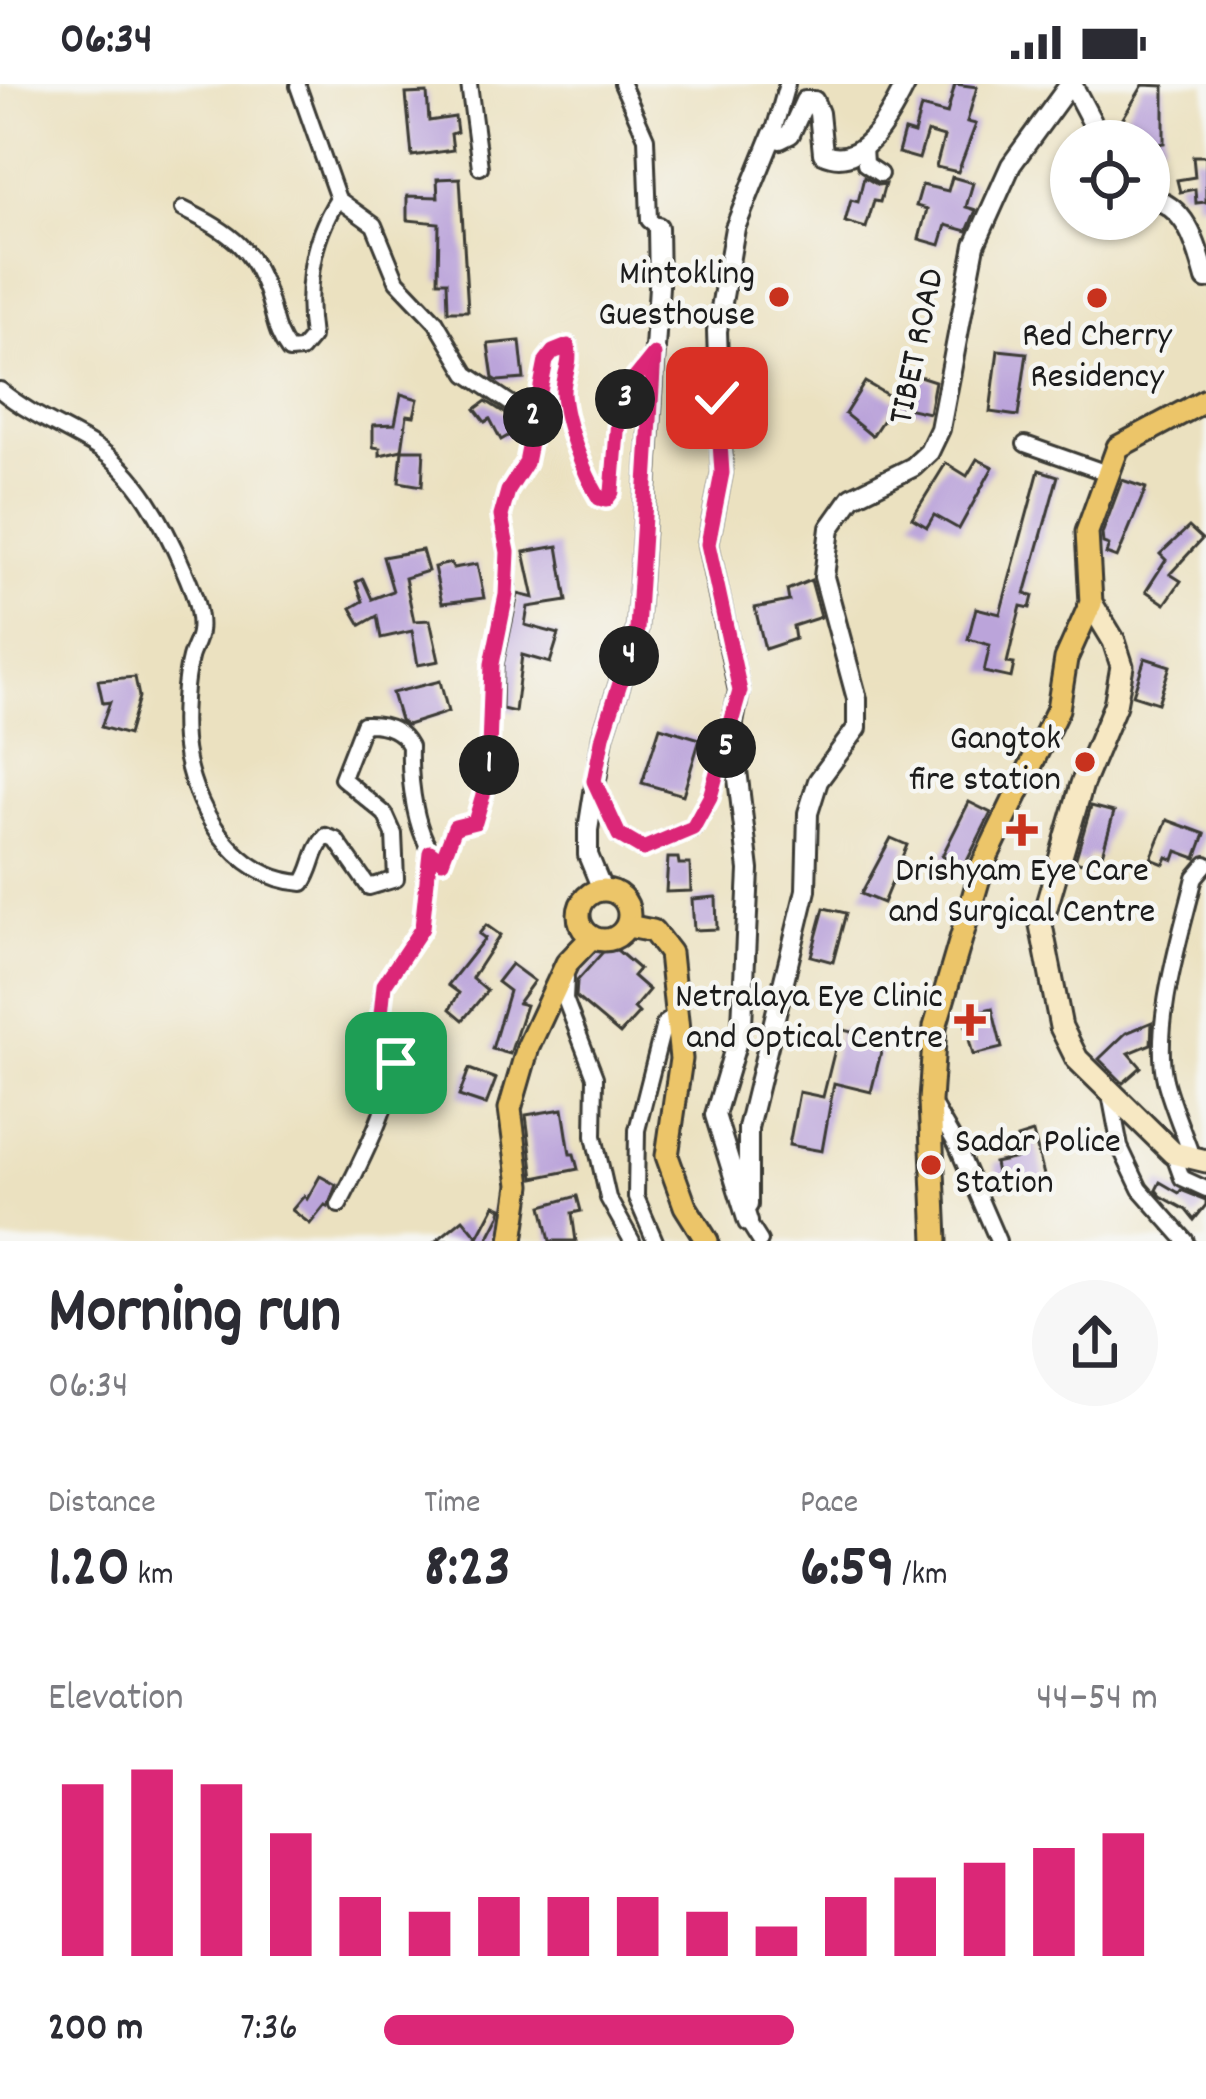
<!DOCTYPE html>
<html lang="en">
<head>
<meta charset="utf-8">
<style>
  :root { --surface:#fff; --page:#f7f7f7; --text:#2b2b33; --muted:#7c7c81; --accent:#db2777 }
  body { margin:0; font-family:Dekko,sans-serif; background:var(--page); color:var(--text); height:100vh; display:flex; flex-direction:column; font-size:45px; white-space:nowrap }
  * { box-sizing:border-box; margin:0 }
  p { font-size:39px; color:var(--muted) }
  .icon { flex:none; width:66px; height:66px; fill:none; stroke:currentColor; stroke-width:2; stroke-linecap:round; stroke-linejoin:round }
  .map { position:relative; height:1157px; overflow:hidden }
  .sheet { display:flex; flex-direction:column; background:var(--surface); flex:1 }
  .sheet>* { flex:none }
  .controls { position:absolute; left:1050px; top:36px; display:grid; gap:24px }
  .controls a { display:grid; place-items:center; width:120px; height:120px; border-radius:50%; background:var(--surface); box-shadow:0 3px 9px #0004; font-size:60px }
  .pin { position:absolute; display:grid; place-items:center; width:102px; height:102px; color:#fff; margin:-51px; border-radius:24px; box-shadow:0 6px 18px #0006 }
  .km { position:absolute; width:60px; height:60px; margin:-30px; border-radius:50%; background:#222; color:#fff; font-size:33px; line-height:60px; text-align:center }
  .round { display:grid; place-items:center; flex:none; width:126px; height:126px; border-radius:63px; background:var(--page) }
  .headline { display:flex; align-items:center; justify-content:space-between; height:204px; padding:0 48px }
  h1 { font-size:66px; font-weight:700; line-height:90px }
  .figures { display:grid; grid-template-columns:repeat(3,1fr); gap:18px; height:204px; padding:12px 48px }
  .figures div { display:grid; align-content:center }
  .figures b { font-size:60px; font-weight:700 }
  .figures small { font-size:33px; font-weight:400 }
  .figures p { font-size:33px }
  .chart { height:336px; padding:24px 48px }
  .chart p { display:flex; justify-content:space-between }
  .chart svg { width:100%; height:216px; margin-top:12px; stroke:var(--accent); stroke-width:6 }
  ul { padding:0 48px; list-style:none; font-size:39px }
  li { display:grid; grid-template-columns:192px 144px 1fr; align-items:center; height:90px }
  li i { height:30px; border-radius:15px; background:var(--accent) }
  .status { display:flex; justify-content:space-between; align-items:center; height:84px; padding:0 60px; background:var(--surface); direction:ltr }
  .status svg { height:33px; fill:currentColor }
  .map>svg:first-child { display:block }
  .building { fill:#bba4da }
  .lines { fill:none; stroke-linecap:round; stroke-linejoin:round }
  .minor-casing { stroke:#3b3a35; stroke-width:20 }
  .tertiary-casing { stroke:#3b3a35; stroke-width:24 }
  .secondary-casing { stroke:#3b3a35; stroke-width:27 }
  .primary-casing { stroke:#3b3a35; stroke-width:27 }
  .minor { stroke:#fff; stroke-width:14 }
  .tertiary { stroke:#fff; stroke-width:18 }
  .secondary { stroke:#f7e8c3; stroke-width:21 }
  .primary { stroke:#ecc569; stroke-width:21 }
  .route-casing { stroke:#fff; stroke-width:24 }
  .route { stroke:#db2777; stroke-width:15 }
  .poi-dot { fill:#c8321e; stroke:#f6f6f2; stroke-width:4.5 }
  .labels { text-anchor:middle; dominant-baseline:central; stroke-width:9; stroke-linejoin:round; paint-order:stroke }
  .poi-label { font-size:36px; fill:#1c1c1c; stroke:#f6f6f2; text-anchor:end }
  .street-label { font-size:36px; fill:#1c1c1c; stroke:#f6f6f2 }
</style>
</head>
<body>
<div class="status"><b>06:34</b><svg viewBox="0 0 49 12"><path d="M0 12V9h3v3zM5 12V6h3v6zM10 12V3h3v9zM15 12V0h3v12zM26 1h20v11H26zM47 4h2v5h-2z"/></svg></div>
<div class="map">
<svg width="1206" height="1157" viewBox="0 0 1206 1157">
  <rect width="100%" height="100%" fill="#f6f6f2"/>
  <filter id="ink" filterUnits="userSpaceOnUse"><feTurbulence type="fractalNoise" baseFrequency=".00833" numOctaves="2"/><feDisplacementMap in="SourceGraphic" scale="24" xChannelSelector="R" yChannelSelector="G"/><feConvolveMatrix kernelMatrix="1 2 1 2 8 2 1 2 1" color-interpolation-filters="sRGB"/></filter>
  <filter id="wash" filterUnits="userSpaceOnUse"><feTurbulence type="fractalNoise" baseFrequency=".004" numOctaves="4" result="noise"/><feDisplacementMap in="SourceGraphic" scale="48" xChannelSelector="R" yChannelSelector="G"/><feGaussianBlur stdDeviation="2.7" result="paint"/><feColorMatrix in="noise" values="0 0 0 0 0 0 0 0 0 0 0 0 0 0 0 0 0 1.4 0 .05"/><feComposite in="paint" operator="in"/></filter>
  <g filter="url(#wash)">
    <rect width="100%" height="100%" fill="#ebe1c0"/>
    <g id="blocks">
      <g class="building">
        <polygon points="955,0 977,3 967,38 976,40 958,88 936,83 944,53 927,48 919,75 898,69 904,47 914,50 921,23 947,30"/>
        <polygon points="1143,1 1164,2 1164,59 1149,61 1149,57 1115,57 1114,49"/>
        <polygon points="427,9 429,37 455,33 457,48 451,50 453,66 412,72 406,10"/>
        <polygon points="1193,72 1206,72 1206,118 1196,119 1195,105 1180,108 1177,96 1195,93"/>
        <polygon points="864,93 878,101 885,100 880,118 874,117 866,144 845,138 851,116 858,118"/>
        <polygon points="952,93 973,99 966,123 976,126 967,147 946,141 940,161 919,155 927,125 916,122 922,101 948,107"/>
        <polygon points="460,94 468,227 448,227 447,197 438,197 439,139 407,136 407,112 438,113 437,95"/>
        <polygon points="520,257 524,295 498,297 493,294 488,260"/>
        <polygon points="998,266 1027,269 1018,332 990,328"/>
        <polygon points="913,290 935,297 929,329 901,323"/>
        <polygon points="865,298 896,316 872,352 845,330"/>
        <polygon points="401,310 418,315 414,332 407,331 402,366 380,371 380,364 373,363 373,341 395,340"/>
        <polygon points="486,317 511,333 520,345 501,356 490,335 485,338 475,325"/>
        <polygon points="402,366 424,366 422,402 399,398"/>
        <polygon points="977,375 993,383 959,445 934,431 927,443 912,434 946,379 967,392"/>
        <polygon points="1039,386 1058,392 1025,510 1033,512 1030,524 1021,522 1015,545 1007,579 1014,580 1011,594 984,588 990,561 968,555 976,524 1000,530"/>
        <polygon points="1122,396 1146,404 1117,474 1106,470 1109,461 1103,459 1102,450"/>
        <polygon points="1189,443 1202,455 1170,490 1181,497 1165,520 1146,507 1166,476 1160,470"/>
        <polygon points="558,462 567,517 528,523 525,541 559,550 550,579 522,571 515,628 502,625 503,581 518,510 534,514 524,468"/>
        <polygon points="422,466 428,487 405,494 414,537 430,536 439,577 418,581 412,547 381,554 377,532 361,541 351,524 363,517 356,498 363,495 372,515 393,507 383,473"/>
        <polygon points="451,479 453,484 477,480 484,514 442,519 434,483"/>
        <polygon points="811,496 821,533 793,542 795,555 765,565 755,524 789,517 787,506"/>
        <polygon points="1145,574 1170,582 1158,619 1133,611"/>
        <polygon points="135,593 139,613 128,651 101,643 110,618 103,619 98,596"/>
        <polygon points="440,597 448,628 407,641 400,636 392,609"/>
        <polygon points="660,643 700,655 683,711 642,699"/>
        <polygon points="969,718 991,729 964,783 942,772"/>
        <polygon points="1091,722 1114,728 1101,774 1089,771 1086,780 1075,777"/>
        <polygon points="1167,736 1205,750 1196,774 1177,767 1174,776 1167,773 1164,780 1151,775"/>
        <polygon points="891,754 907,761 883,819 861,810"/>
        <polygon points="668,774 678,774 679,780 690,780 691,807 666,808"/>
        <polygon points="716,813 717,845 694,846 692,815"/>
        <polygon points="824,824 846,829 833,878 811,872"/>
        <polygon points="486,841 500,851 472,894 487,907 463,936 450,925 459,909 448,901 485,854 479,850"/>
        <polygon points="610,860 639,885 633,892 649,906 634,924 639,929 620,950 576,913 577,897"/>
        <polygon points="511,880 534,897 518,919 526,921 510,970 492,965 509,907 497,898"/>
        <polygon points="992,924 1002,964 973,971 963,931"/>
        <polygon points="1152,938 1151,960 1129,969 1141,983 1123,999 1099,975 1126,949"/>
        <polygon points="840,945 884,956 871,1008 834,999 822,1067 789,1061 799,1008 823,1013"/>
        <polygon points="469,985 496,995 486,1021 459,1012"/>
        <polygon points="563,1025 570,1070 574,1070 578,1085 534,1094 526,1031"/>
        <polygon points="1033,1049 1045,1095 999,1105 994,1079 1022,1073 1017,1054"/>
        <polygon points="320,1092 336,1101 328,1123 325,1121 310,1140 292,1126 304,1112 307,1115"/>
        <polygon points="1160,1098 1179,1109 1181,1106 1206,1116 1206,1121 1194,1136 1186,1126 1161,1112 1156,1106"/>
        <polygon points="577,1112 581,1127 572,1129 576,1157 550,1157 542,1122"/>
        <polygon points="495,1121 502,1124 500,1132 487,1157 436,1157 463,1135 478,1153"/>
      </g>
    </g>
  </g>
  <g filter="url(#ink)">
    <use href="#blocks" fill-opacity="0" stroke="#3b3a35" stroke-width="3"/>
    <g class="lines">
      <defs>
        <g id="minor">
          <polyline points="469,0 480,83"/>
          <polyline points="622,0 646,54 649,136 658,143"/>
          <polyline points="298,2 338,115 374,141 397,197 436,238 467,290 532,334"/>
          <polyline points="773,50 787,0"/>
          <polyline points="864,63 865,80 880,90"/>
          <path d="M 183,125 C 232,149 257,166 271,223 C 276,241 277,251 289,267 L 301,266 L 312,253 C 305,204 311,156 338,115"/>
          <path d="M 0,306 C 29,330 62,343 94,362 C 137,387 165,442 184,486 C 192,504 202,529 199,548 C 198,557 192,566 190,574 C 184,597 182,633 184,656 C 190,720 233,795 303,799 C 314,784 312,767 326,752 L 336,756 L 369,803 L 396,795 L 394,750 L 385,730 L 342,694 L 363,640 C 383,639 401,644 410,662 C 409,694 414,757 441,777 L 455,743 L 475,738 L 488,695 L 492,580 L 507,510 L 508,468 L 501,432 L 508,407 L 526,379 L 546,277 L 552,268 L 569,262 C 572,282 562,293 563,310 C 565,340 584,389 599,414 L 606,416 L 612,408 L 618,336 L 629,302 L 654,271"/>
          <polyline points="1025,360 1107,389"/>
          <polyline points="596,701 619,751 643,765 693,744 710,713 730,652"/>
          <polyline points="566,894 565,915 595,993 594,1052 608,1114 632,1157"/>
          <polyline points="1110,1010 1120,1063 1140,1105 1186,1157"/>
          <polyline points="933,1021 956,1060 998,1157"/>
          <polyline points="1173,1069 1182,1094 1206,1105"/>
          <path d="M 1193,1076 C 1184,1049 1172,1023 1165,996 C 1152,940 1182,848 1195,793 L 1206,780"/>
          <path d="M 339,1121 C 356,1088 408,991 392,956 C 390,950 384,946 380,940 L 384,901 L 422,844 L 430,768"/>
          <polyline points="748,1138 760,1157"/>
          <polyline points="655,1157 636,1113 637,1046 664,940 679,929"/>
        </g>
        <g id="tertiary">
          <polyline points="1072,0 1102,57"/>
          <path d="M 1149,114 C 1187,121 1197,162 1206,195"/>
          <polyline points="602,805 588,771 588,746 603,652 637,546 659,202 658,143"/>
          <polyline points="748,1121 748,1044 806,806 808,729 818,697 857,644 857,615 824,493 830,444 852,413 913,383 929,368 940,345 975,161 1011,81 1070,0"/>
          <path d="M 748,1138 L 715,1031 L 742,940 L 749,786 L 732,644 L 739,607 L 708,460 L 722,389 L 717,247 L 735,144 L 773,50 L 780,55 L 790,50 L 805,17 L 814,17 L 819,29 L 823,69 C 863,88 891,30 906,0"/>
        </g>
        <polyline id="secondary" points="1091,519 1114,557 1122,582 1115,621 1082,700 1041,841 1061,943 1077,975 1173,1069 1206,1077"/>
        <g id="primary">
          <circle cx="604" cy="831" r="25"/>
          <polyline points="628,842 653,847 670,869 681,975 667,1072 685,1122 707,1157"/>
          <polyline points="512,1157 520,1101 510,1025 528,963 567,879 591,854"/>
          <polyline points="936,1157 930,1017 935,943 983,780 1058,625 1066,575 1091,519 1087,448 1118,363 1206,316"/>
        </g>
      </defs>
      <use href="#minor" class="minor-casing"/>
      <use href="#tertiary" class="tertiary-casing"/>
      <use href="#secondary" class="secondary-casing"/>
      <use href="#primary" class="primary-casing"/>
      <use href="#minor" class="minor"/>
      <use href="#tertiary" class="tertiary"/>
      <use href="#secondary" class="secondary"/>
      <use href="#primary" class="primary"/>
    </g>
  </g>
  <g class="lines" filter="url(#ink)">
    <defs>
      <path id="route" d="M 396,979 L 393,957 L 380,940 L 384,901 L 422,844 L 430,768 L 442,777 L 455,743 L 475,738 L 488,694 L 492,580 L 506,511 L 508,468 L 501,432 L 508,407 L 526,379 L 546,277 L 553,268 L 568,262 C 572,282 562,293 563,310 C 565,340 584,389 599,414 L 606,416 L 612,408 L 618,336 L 629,302 L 654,271 L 637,546 L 603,652 L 594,697 L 619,751 L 643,765 L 693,744 L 710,713 L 740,607 L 708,460 L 722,389 L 717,314"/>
    </defs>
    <use href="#route" class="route-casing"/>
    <use href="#route" class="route"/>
  </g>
  <g class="poi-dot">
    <circle cx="779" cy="213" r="12"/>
    <circle cx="1097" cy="214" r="12"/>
    <circle cx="1085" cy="678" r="12"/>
    <path d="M1016 728h12v12h12v12h-12v12h-12v-12h-12v-12h12z"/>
    <path d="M964 918h12v12h12v12h-12v12h-12v-12h-12v-12h12z"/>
    <circle cx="931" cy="1081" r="12"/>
  </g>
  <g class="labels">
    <g class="poi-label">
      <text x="755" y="192">Mintokling<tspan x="755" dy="41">Guesthouse</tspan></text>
      <text x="1097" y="254" text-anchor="middle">Red Cherry<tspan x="1097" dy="41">Residency</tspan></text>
      <text x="1061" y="657">Gangtok<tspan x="1061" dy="41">fire station</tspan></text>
      <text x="1022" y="789" text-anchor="middle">Drishyam Eye Care<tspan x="1022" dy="41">and Surgical Centre</tspan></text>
      <text x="943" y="915">Netralaya Eye Clinic<tspan x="943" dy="41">and Optical Centre</tspan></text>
      <text x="955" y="1060" text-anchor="start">Sadar Police<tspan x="955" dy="41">Station</tspan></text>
    </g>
    <g class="street-label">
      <text transform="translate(919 263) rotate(-78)">TIBET ROAD</text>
    </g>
  </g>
</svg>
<div class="controls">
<a><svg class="icon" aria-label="locate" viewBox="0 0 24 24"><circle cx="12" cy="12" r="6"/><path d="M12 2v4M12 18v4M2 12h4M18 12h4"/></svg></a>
</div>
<div class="pin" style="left:396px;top:979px;background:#1e9e55"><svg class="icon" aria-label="arrive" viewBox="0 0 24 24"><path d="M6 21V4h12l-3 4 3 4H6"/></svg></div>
<div class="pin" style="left:717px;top:314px;background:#d93025"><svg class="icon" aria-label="check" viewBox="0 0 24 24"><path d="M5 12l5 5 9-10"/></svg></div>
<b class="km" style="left:489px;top:681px">1</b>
<b class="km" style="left:533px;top:333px">2</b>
<b class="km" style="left:625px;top:315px">3</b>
<b class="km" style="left:629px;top:572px">4</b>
<b class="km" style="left:726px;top:664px">5</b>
</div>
<section class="sheet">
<div class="headline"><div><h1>Morning run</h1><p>06:34</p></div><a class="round"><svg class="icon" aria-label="share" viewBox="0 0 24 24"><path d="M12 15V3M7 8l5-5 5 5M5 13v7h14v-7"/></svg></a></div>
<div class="figures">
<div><p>Distance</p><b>1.20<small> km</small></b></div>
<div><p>Time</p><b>8:23</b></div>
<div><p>Pace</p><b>6:59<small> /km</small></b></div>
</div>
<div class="chart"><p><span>Elevation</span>44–54 m</p>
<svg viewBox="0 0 160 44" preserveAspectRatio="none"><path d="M5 44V9M15 44V6M25 44V9M35 44V19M45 44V32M55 44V35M65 44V32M75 44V32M85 44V32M95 44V35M105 44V38M115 44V32M125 44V28M135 44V25M145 44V22M155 44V19"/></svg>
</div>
<ul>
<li><b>200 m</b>7:36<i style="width:53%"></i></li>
</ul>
</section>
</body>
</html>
